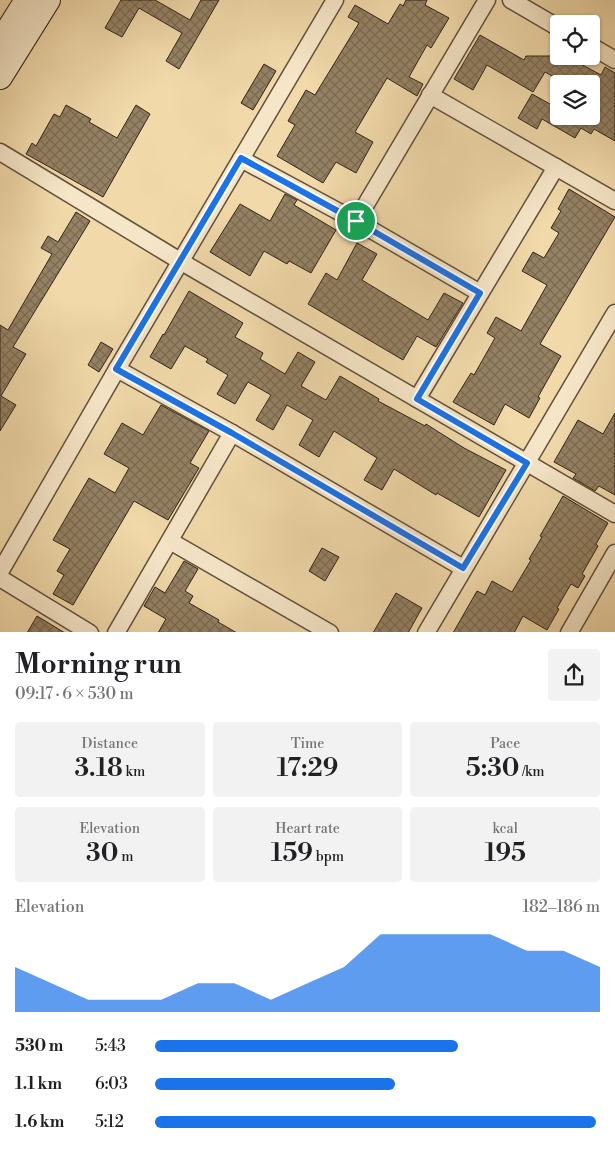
<!DOCTYPE html>
<html lang="en">
<head>
<meta charset="utf-8">
<style>
  :root { --surface:#fff; --page:#f2f2f2; --text:#202124; --muted:#757577; --accent:#1a73e8 }
  body { margin:0; font-family:"Libre Bodoni",serif; background:var(--page); color:var(--text); height:100vh; display:flex; flex-direction:column; font-size:19px; white-space:nowrap }
  * { box-sizing:border-box; margin:0 }
  p { font-size:16px; color:var(--muted) }
  .icon { flex:none; width:28px; height:28px; fill:none; stroke:currentColor; stroke-width:2; stroke-linecap:round; stroke-linejoin:round }
  .map { position:relative; height:632px; overflow:hidden }
  .drawer { display:flex; flex-direction:column; background:var(--surface); flex:1 }
  .drawer>* { flex:none }
  .tools { position:absolute; left:550px; top:15px; display:grid; gap:10px }
  .tools a { display:grid; place-items:center; width:50px; height:50px; border-radius:5px; background:var(--surface); box-shadow:0 1px 4px #0004; font-size:25px }
  .pin { position:absolute; display:grid; place-items:center; width:42px; height:42px; color:#fff; margin:-21px; border:2px solid #fff; border-radius:50%; box-shadow:0 1px 5px #0007 }
  .round { display:grid; place-items:center; flex:none; width:52px; height:52px; border-radius:5px; background:var(--page) }
  .summary { display:flex; align-items:center; justify-content:space-between; height:85px; padding:0 15px }
  h1 { font-size:28px; font-weight:600; line-height:38px }
  .stats { display:grid; grid-template-columns:repeat(3,1fr); gap:8px; height:85px; padding:5px 15px }
  .stats div { display:grid; align-content:center; border-radius:5px; background:var(--page); text-align:center }
  .stats b { font-size:25px; font-weight:600 }
  .stats small { font-size:14px; font-weight:400 }
  .stats p { font-size:14px }
  .chart { height:140px; padding:10px 15px }
  .chart p { display:flex; justify-content:space-between }
  .chart svg { width:100%; height:90px; margin-top:5px; fill:var(--accent); opacity:.7 }
  ul { padding:0 15px; list-style:none; font-size:16px }
  li { display:grid; grid-template-columns:80px 60px 1fr; align-items:center; height:38px }
  li i { height:12px; border-radius:6px; background:var(--accent) }
  .map>svg:first-child { display:block }
  .building { fill:url(#building-cross-hatch); stroke:#322419 }
  .lines { fill:none; stroke-linecap:round; stroke-linejoin:round }
  .street-casing { stroke:#62513d; stroke-width:19 }
  .secondary-casing { stroke:#322419; stroke-width:26 }
  .street { stroke:#f6e6c8; stroke-width:16 }
  .secondary { stroke:#f6e6c8; stroke-width:24 }
  .route-casing { stroke:#fff; stroke-width:10 }
  .route { stroke:#1a73e8; stroke-width:6 }
</style>
</head>
<body>
<div class="map">
<svg width="615" height="633" viewBox="0 0 615 633">
  <defs>
    <pattern id="building-cross-hatch" width="8" height="8" patternUnits="userSpaceOnUse" patternTransform="scale(1.25)"><rect width="8" height="8" fill="#958264"/><path d="M0 0l8 8M0 8l8-8" fill="none" stroke="#7a6a52"/></pattern>
  </defs>
  <rect width="100%" height="100%" fill="#f1d9aa"/>
  <filter id="stains"><feTurbulence type="fractalNoise" baseFrequency=".004" numOctaves="4"/><feColorMatrix values="0 0 0 0 .2 0 0 0 0 .09 0 0 0 0 .02 0 0 0 .5 -.17"/></filter>
  <radialGradient id="worn" r=".72"><stop offset=".6" stop-color="#630" stop-opacity="0"/><stop offset="1" stop-color="#630" stop-opacity=".3"/></radialGradient>
  <g class="building">
    <polygon points="121,0 155,0 190,20 201,0 219,0 179,69 166,61 182,33 139,8 122,37 105,28"/>
    <polygon points="406,0 427,0 425,5 449,18 431,48 427,45 409,77 423,84 417,96 387,78 355,132 373,142 356,173 336,162 323,183 277,156 295,125 288,121 306,90 315,95 359,23 348,17 355,5 388,24 400,4 403,6"/>
    <polygon points="480,35 524,60 526,56 580,56 577,62 601,75 605,67 615,73 615,141 594,129 591,134 581,128 575,138 542,119 537,129 518,118 532,94 559,109 559,116 591,116 591,84 566,84 545,72 533,92 487,65 473,90 454,79"/>
    <polygon points="264,64 276,71 253,110 241,103"/>
    <polygon points="66,105 91,119 89,122 117,138 136,105 150,114 103,197 26,154 32,143 36,146 54,114 60,117"/>
    <polygon points="569,189 615,217 540,344 561,356 538,397 540,398 529,418 505,404 494,425 453,402 471,373 474,375 495,338 487,333 496,317 521,331 547,285 522,271 533,252 544,258 559,233 551,228 561,211 558,209"/>
    <polygon points="285,194 297,200 294,205 336,230 311,273 289,261 287,264 264,251 250,276 210,252 240,204 270,221"/>
    <polygon points="76,212 90,221 13,347 26,354 1,396 16,405 0,431 0,325 8,330 52,254 41,248 48,236 58,242"/>
    <polygon points="357,243 377,254 362,280 428,320 444,293 463,303 436,347 417,336 403,360 308,304 326,273 337,280"/>
    <polygon points="189,291 243,323 235,337 263,353 260,359 285,374 298,352 315,362 301,386 326,400 340,376 379,399 378,401 425,426 426,424 464,448 506,470 479,517 437,493 436,495 394,469 382,490 364,480 377,458 334,431 319,457 299,445 313,420 287,405 273,430 256,420 271,395 248,382 235,404 217,394 228,375 206,362 208,359 185,346 171,369 150,357 163,334 164,335"/>
    <polygon points="101,342 113,349 99,372 88,365"/>
    <polygon points="161,405 209,431 190,463 199,468 168,520 134,501 73,605 53,594 64,575 57,571 70,549 53,540 89,478 115,493 129,468 104,454 122,423 143,435"/>
    <polygon points="615,413 615,495 599,486 595,491 573,478 576,474 554,462 578,420 603,434"/>
    <polygon points="563,496 608,523 596,544 598,546 582,574 585,576 578,588 571,584 557,608 559,609 547,630 523,616 514,633 453,633 477,591 485,595 492,581 512,592 531,560 529,559 542,537 540,536"/>
    <polygon points="322,548 339,557 325,581 309,571"/>
    <polygon points="184,561 198,569 185,591 193,596 189,603 219,620 218,622 237,633 158,633 166,619 144,606 155,587 165,593"/>
    <polygon points="396,593 422,608 408,633 373,633"/>
    <polygon points="37,616 65,633 27,633"/>
  </g>
  <g class="lines">
    <defs>
      <g id="street">
        <polyline points="511,0 559,28"/>
        <polyline points="591,46 615,60"/>
        <polyline points="430,95 615,201"/>
        <polyline points="0,152 180,261 615,514"/>
        <polyline points="241,159 356,221 480,293"/>
        <polyline points="356,221 487,0"/>
        <polyline points="117,369 232,433 463,568"/>
        <polyline points="417,399 556,167"/>
        <polyline points="170,541 330,633"/>
        <polyline points="0,572 117,369 335,0"/>
        <polyline points="0,578 90,633"/>
        <polyline points="116,633 232,433"/>
        <polyline points="426,633 615,313"/>
        <polyline points="569,633 615,553"/>
      </g>
      <g id="secondary">
        <polyline points="0,43 27,0"/>
        <polyline points="0,77 48,0"/>
      </g>
    </defs>
    <use href="#street" class="street-casing"/>
    <use href="#secondary" class="secondary-casing"/>
    <use href="#street" class="street"/>
    <use href="#secondary" class="secondary"/>
  </g>
  <g class="lines">
    <defs>
      <polygon id="route" points="241,158 356,221 480,293 417,399 527,463 463,568 232,433 116,369"/>
    </defs>
    <use href="#route" class="route-casing"/>
    <use href="#route" class="route"/>
  </g>
  <rect width="100%" height="100%" filter="url(#stains)"/>
  <rect width="100%" height="100%" fill="url(#worn)"/>
</svg>
<div class="tools">
<a><svg class="icon" aria-label="locate" viewBox="0 0 24 24"><circle cx="12" cy="12" r="6"/><path d="M12 2v4M12 18v4M2 12h4M18 12h4"/></svg></a>
<a><svg class="icon" aria-label="layers" viewBox="0 0 24 24"><path d="M12 4l9 5-9 5-9-5zM3 14l9 5 9-5"/></svg></a>
</div>
<div class="pin" style="left:356px;top:221px;background:#1e9e55"><svg class="icon" aria-label="arrive" viewBox="0 0 24 24"><path d="M6 21V4h12l-3 4 3 4H6"/></svg></div>
</div>
<section class="drawer">
<div class="summary"><div><h1>Morning run</h1><p>09:17 · 6 × 530 m</p></div><a class="round"><svg class="icon" aria-label="share" viewBox="0 0 24 24"><path d="M12 15V3M7 8l5-5 5 5M5 13v7h14v-7"/></svg></a></div>
<div class="stats">
<div><p>Distance</p><b>3.18<small> km</small></b></div>
<div><p>Time</p><b>17:29</b></div>
<div><p>Pace</p><b>5:30<small> /km</small></b></div>
</div>
<div class="stats">
<div><p>Elevation</p><b>30<small> m</small></b></div>
<div><p>Heart rate</p><b>159<small> bpm</small></b></div>
<div><p>kcal</p><b>195</b></div>
</div>
<div class="chart"><p><span>Elevation</span>182–186 m</p>
<svg viewBox="0 0 160 44" preserveAspectRatio="none"><path d="M0 44V22L10 30L20 38L30 38L40 38L50 30L60 30L70 38L80 30L90 22L100 6L110 6L120 6L130 6L140 14L150 14L160 22V44z"/></svg>
</div>
<ul>
<li><b>530 m</b>5:43<i style="width:68%"></i></li>
<li><b>1.1 km</b>6:03<i style="width:54%"></i></li>
<li><b>1.6 km</b>5:12<i style="width:99%"></i></li>
</ul>
</section>
</body>
</html>
